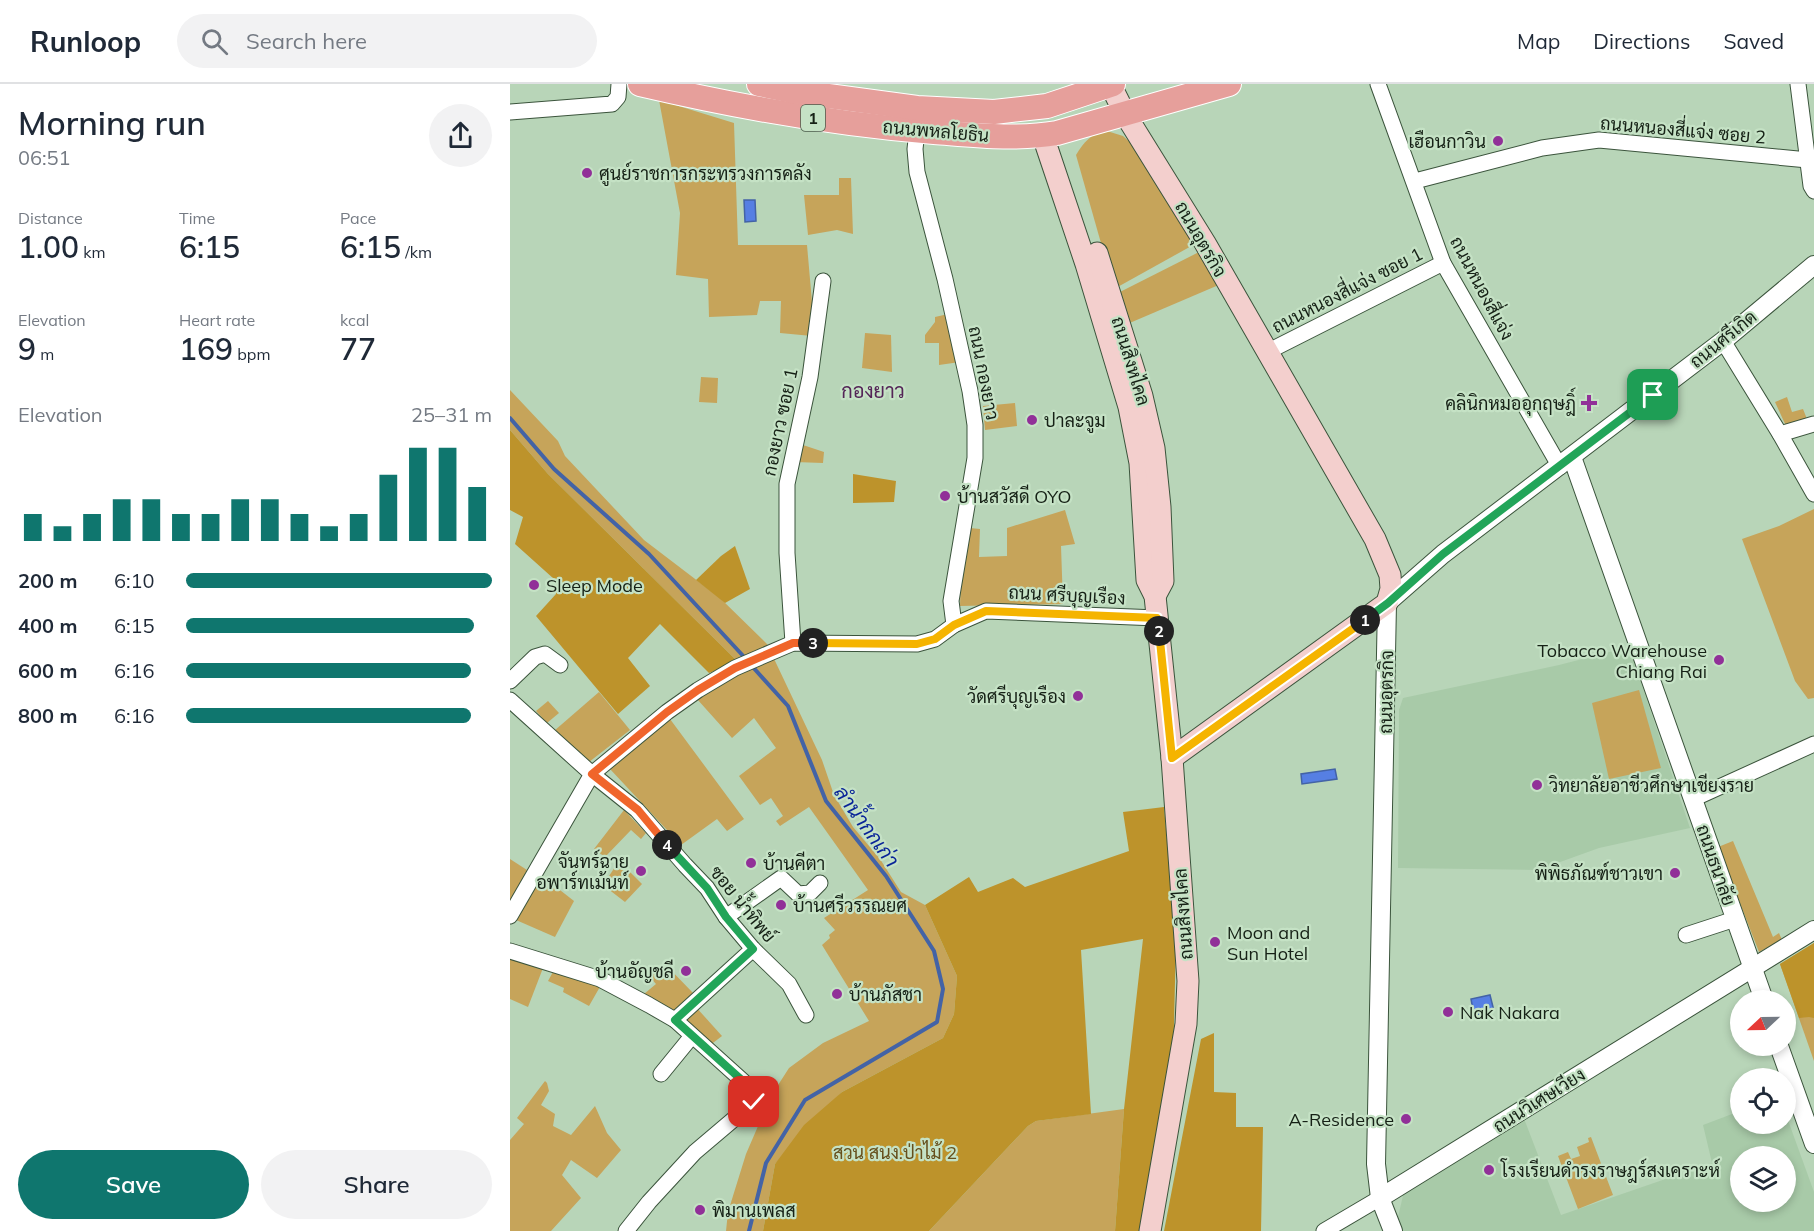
<!DOCTYPE html>
<html lang="en">
<head>
<meta charset="utf-8">
<style>
  :root { --surface:#fff; --page:#f2f2f3; --text:#1f2937; --muted:#747a83; --line:#e0e1e3; --accent:#0f766e }
  body { margin:0; font-family:Mulish,Sarabun,sans-serif; background:var(--page); color:var(--text); height:100vh; display:flex; flex-direction:column; font-size:22px; white-space:nowrap }
  * { box-sizing:border-box; margin:0 }
  p { font-size:20px; color:var(--muted) }
  .icon { flex:none; width:33px; height:33px; fill:none; stroke:currentColor; stroke-width:2; stroke-linecap:round; stroke-linejoin:round }
  .map { position:relative; flex:1; overflow:hidden }
  .sheet { display:flex; flex-direction:column; background:var(--surface); width:510px }
  .sheet>* { flex:none }
  .needle { width:39px; rotate:248deg }
  .controls { position:absolute; left:1220px; top:906px; display:grid; gap:12px }
  .controls a { display:grid; place-items:center; width:66px; height:66px; border-radius:50%; background:var(--surface); box-shadow:0 3px 9px #0003; font-size:30px }
  .pin { position:absolute; display:grid; place-items:center; width:51px; height:51px; color:#fff; margin:-26px; border-radius:12px; box-shadow:0 3px 9px #0006 }
  .km { position:absolute; width:30px; height:30px; margin:-15px; border-radius:50%; background:#222; color:#fff; font-size:16px; line-height:30px; text-align:center }
  .round { display:grid; place-items:center; flex:none; width:63px; height:63px; border-radius:32px; background:var(--page) }
  .head { display:flex; align-items:center; justify-content:space-between; height:102px; padding:0 18px }
  h1 { font-size:33px; font-weight:600; line-height:45px }
  .stats { display:grid; grid-template-columns:repeat(3,1fr); gap:9px; height:102px; padding:6px 18px }
  .stats div { display:grid; align-content:center }
  .stats b { font-size:30px; font-weight:600 }
  .stats small { font-size:16px; font-weight:400 }
  .stats p { font-size:16px }
  .chart { height:168px; padding:12px 18px }
  .chart p { display:flex; justify-content:space-between }
  .chart svg { width:100%; height:108px; margin-top:6px; stroke:var(--accent); stroke-width:6 }
  .cta { display:flex; gap:12px; margin-top:auto; padding:12px 18px }
  .cta a { flex:1; height:69px; border-radius:36px; background:var(--accent); color:#fff; font-size:24px; font-weight:600; line-height:69px; text-align:center }
  .cta a+a { background:var(--page); color:var(--text) }
  ul { padding:0 18px; list-style:none; font-size:20px }
  li { display:grid; grid-template-columns:96px 72px 1fr; align-items:center; height:45px }
  li i { height:15px; border-radius:8px; background:var(--accent) }
  header { display:flex; align-items:center; gap:36px; box-sizing:border-box; height:84px; padding:0 30px; background:var(--surface); border-bottom:2px solid var(--line) }
  header strong { font-size:28px }
  nav { display:flex; gap:33px; margin-inline-start:auto; font-size:21px }
  .search { width:420px; height:54px; background:var(--page); display:flex; align-items:center; gap:15px; box-sizing:border-box; padding:0 21px; border-radius:33px; color:var(--muted); font-size:22px }
  main { display:flex; flex:1; min-height:0 }
  .map>svg:first-child { display:block }
  .built { fill:#a8caa8; fill-rule:evenodd }
  .green { fill:#c6a45a }
  .forest { fill:#bd932b }
  .water { fill:#567fe3; stroke:#4363a6; stroke-width:1.5 }
  .lines { fill:none; stroke-linecap:round; stroke-linejoin:round }
  .stream { stroke:#4363a6; stroke-width:4 }
  .minor-casing { stroke:#3b543c; stroke-width:17 }
  .tertiary-casing { stroke:#3b543c; stroke-width:20 }
  .secondary-casing { stroke:#3b543c; stroke-width:23 }
  .primary-casing { stroke:#fff; stroke-width:26 }
  .minor { stroke:#fff; stroke-width:15 }
  .tertiary { stroke:#fff; stroke-width:18 }
  .secondary { stroke:#f3cfcd; stroke-width:21 }
  .primary { stroke:#e69f9b; stroke-width:24 }
  .split-1-casing { stroke:#fff; stroke-width:12 }
  .split-2-casing { stroke:#fff; stroke-width:12 }
  .split-3-casing { stroke:#fff; stroke-width:12 }
  .split-4-casing { stroke:#fff; stroke-width:12 }
  .split-5-casing { stroke:#fff; stroke-width:12 }
  .split-1 { stroke:#22a559; stroke-width:8 }
  .split-2 { stroke:#f5b400; stroke-width:8 }
  .split-3 { stroke:#f5b400; stroke-width:8 }
  .split-4 { stroke:#f0652b; stroke-width:8 }
  .split-5 { stroke:#22a559; stroke-width:8 }
  .poi-dot { fill:#913098; stroke:#c5e2c5; stroke-width:2 }
  .labels { text-anchor:middle; dominant-baseline:central; stroke-width:4.5; stroke-linejoin:round; paint-order:stroke }
  .shield { fill:#c5e2c5; stroke:#4a5b4a; stroke-width:1.5 }
  .shield-label { font-size:16px; font-weight:bold; fill:#162116 }
  .street-label { font-size:18px; fill:#162116; stroke:#c5e2c5 }
  .poi-label { font-size:18px; fill:#162116; stroke:#c5e2c5; text-anchor:start }
  .park-label { font-size:18px; fill:#66501c; stroke:#c5e2c5 }
  .neighbourhood-label { font-size:20px; fill:#542557; stroke:#c5e2c5 }
  .water-label { font-size:20px; font-style:italic; fill:#092498; stroke:#c5e2c5 }
</style>
</head>
<body>
<header>
<strong>Runloop</strong>
<div class="search"><svg class="icon" aria-label="search" viewBox="0 0 24 24"><circle cx="10" cy="10" r="6"/><path d="M15 15l6 6"/></svg>Search here</div>
<nav><a>Map</a><a>Directions</a><a>Saved</a></nav>
</header>
<main>
<section class="sheet">
<div class="head"><div><h1>Morning run</h1><p>06:51</p></div><a class="round"><svg class="icon" aria-label="share" viewBox="0 0 24 24"><path d="M12 15V3M7 8l5-5 5 5M5 13v7h14v-7"/></svg></a></div>
<div class="stats">
<div><p>Distance</p><b>1.00<small> km</small></b></div>
<div><p>Time</p><b>6:15</b></div>
<div><p>Pace</p><b>6:15<small> /km</small></b></div>
</div>
<div class="stats">
<div><p>Elevation</p><b>9<small> m</small></b></div>
<div><p>Heart rate</p><b>169<small> bpm</small></b></div>
<div><p>kcal</p><b>77</b></div>
</div>
<div class="chart"><p><span>Elevation</span>25–31 m</p>
<svg viewBox="0 0 160 44" preserveAspectRatio="none"><path d="M5 44V33M15 44V38M25 44V33M35 44V27M45 44V27M55 44V33M65 44V33M75 44V27M85 44V27M95 44V33M105 44V38M115 44V33M125 44V17M135 44V6M145 44V6M155 44V22"/></svg>
</div>
<ul>
<li><b>200 m</b>6:10<i style="width:100%"></i></li>
<li><b>400 m</b>6:15<i style="width:94%"></i></li>
<li><b>600 m</b>6:16<i style="width:93%"></i></li>
<li><b>800 m</b>6:16<i style="width:93%"></i></li>
</ul>
<div class="cta"><a>Save</a><a>Share</a></div>
</section>
<div class="map">
<svg width="1304" height="1147" viewBox="0 0 1304 1147">
  <rect width="100%" height="100%" fill="#b8d5b8"/>
  <g class="built">
    <polygon points="1119,563 1180,744 1089,764 1028,786 888,784 889,626 893,614 1049,581"/>
    <path d="M 1230,1027 L 1230,1040 L 1275,1040 L 1275,1028 L 1304,1108 L 1304,1147 L 893,1147 L 888,1133 L 895,1103 L 1013,1032 L 1051,1131 L 1202,1079 L 1193,1041 ZM 1230,1072 L 1275,1072 L 1275,1118 L 1230,1118 Z"/>
  </g>
  <g class="green">
    <polygon points="149,16 224,39 228,161 297,161 302,218 302,252 270,249 271,217 250,217 247,231 199,233 198,195 166,191 170,129"/>
    <path d="M 597,47 L 613,52 L 623,61 L 685,160 L 604,205 L 566,71 C 574,58 581,49 597,47 Z"/>
    <polygon points="329,94 341,94 343,150 327,146 298,151 294,111 329,111"/>
    <polygon points="693,166 711,200 615,241 606,210"/>
    <polygon points="438,230 450,278 429,281 429,259 415,259 415,251 425,238 425,233"/>
    <polygon points="355,249 381,251 382,288 352,284"/>
    <polygon points="191,293 208,294 207,319 189,318"/>
    <polygon points="0,306 48,357 55,372 134,456 210,514 257,560 312,676 324,711 343,743 370,775 391,808 415,821 447,892 444,930 433,954 332,1008 265,1080 253,1147 216,1147 218,1128 236,1070 261,1012 279,984 313,959 359,937 312,861 320,854 319,851 325,846 314,834 358,806 299,723 270,742 266,737 273,732 261,714 250,721 229,692 266,664 244,634 222,654 187,615 232,582 38,390 0,346"/>
    <polygon points="1277,313 1282,328 1293,325 1297,335 1276,342 1265,318"/>
    <polygon points="505,319 507,342 475,346 473,322"/>
    <polygon points="290,360 314,368 313,379 285,378"/>
    <polygon points="1304,425 1304,614 1298,615 1285,597 1232,455 1269,442"/>
    <polygon points="555,426 565,460 551,462 553,520 450,522 451,487 460,444 470,445 469,473 497,472 497,444"/>
    <polygon points="1129,606 1151,684 1099,695 1082,619"/>
    <polygon points="89,608 120,646 79,678 44,647"/>
    <polygon points="38,617 49,629 37,639 26,627"/>
    <polygon points="160,635 234,735 217,747 207,735 171,761 100,685"/>
    <polygon points="114,726 136,749 131,755 121,746 95,773 84,765"/>
    <polygon points="1223,757 1263,853 1269,849 1272,856 1249,868 1208,763"/>
    <polygon points="0,775 17,786 0,818"/>
    <polygon points="109,777 132,800 115,818 93,801"/>
    <polygon points="32,792 64,817 45,853 6,836"/>
    <polygon points="1304,859 1304,977 1270,880"/>
    <polygon points="0,872 33,884 18,923 0,915"/>
    <polygon points="154,879 185,911 163,931 134,910 146,900 139,892"/>
    <polygon points="44,886 91,901 79,922 53,908 54,904 38,897"/>
    <polygon points="185,922 212,952 199,962 169,936"/>
    <polygon points="35,997 37,999 39,1007 31,1021 45,1030 43,1042 61,1051 85,1022 97,1049 111,1066 87,1094 61,1076 52,1091 71,1114 41,1147 0,1147 0,1056 14,1040 7,1034"/>
    <polygon points="614,1025 605,1147 419,1147 518,1042 526,1037"/>
    <polygon points="1081,1053 1103,1111 1068,1125 1048,1072 1058,1068 1061,1075 1070,1072 1067,1063 1079,1058 1078,1054"/>
  </g>
  <g class="forest">
    <polygon points="0,346 38,390 228,578 199,589 150,540 118,574 140,602 108,630 26,532 46,510 44,495 5,460 13,433 0,426"/>
    <polygon points="343,390 386,397 384,418 343,419"/>
    <polygon points="225,462 240,505 215,519 186,496 211,472"/>
    <polygon points="654,723 666,858 662,1019 641,1147 605,1147 614,1025 633,855 571,866 581,1030 526,1037 518,1042 419,1147 253,1147 265,1080 294,1041 332,1008 433,954 444,930 447,892 415,821 459,793 468,808 503,794 515,803 619,767 613,728"/>
    <polygon points="1304,859 1304,934 1299,933 1289,934 1270,880"/>
    <polygon points="704,949 704,1008 726,1009 726,1043 753,1043 751,1147 654,1147 691,955"/>
  </g>
  <g class="water">
    <polygon points="234,116 245,116 246,137 235,138"/>
    <polygon points="825,685 827,695 792,700 791,690"/>
    <polygon points="980,911 984,927 964,931 961,915"/>
  </g>
  <g class="lines">
    <g class="stream">
      <polyline points="0,334 44,385 139,470 236,575"/>
      <polyline points="239,1147 256,1079 295,1016 427,938 433,905 424,867 376,792 316,717 278,622 241,581"/>
    </g>
    <defs>
      <g id="minor">
        <polyline points="868,0 933,179 1050,383"/>
        <polyline points="1288,0 1301,102 1304,107"/>
        <polyline points="0,28 102,20 108,13 109,0"/>
        <polyline points="407,47 405,65 407,88 435,195 460,307 465,341 465,374 441,517 444,541"/>
        <polyline points="905,97 1032,64 1089,56 1298,76"/>
        <polyline points="1213,257 1270,350 1304,410"/>
        <polyline points="757,268 933,179"/>
        <polyline points="1270,350 1304,340"/>
        <polyline points="283,559 277,469 277,400 300,293 313,197"/>
        <polyline points="0,597 25,573 35,570 50,581"/>
        <polyline points="0,616 82,690 127,726 175,781 197,804 216,833 243,865 279,900 296,931"/>
        <polyline points="1183,715 1304,660"/>
        <polyline points="0,832 82,690 157,628 188,606 225,584 283,559 407,560 425,555 444,541 476,527 647,534"/>
        <polyline points="216,833 271,794 288,810 300,809 310,799"/>
        <polyline points="1176,851 1225,835"/>
        <polyline points="0,867 90,895 139,921 165,936 245,1008 247,1013 244,1018 185,1068 139,1118 116,1147"/>
        <polyline points="165,936 243,865"/>
        <polyline points="151,990 182,952"/>
        <polyline points="814,1147 870,1114"/>
      </g>
      <g id="tertiary">
        <polyline points="1062,373 1254,916"/>
        <polyline points="1269,962 1304,1060"/>
        <polyline points="870,1114 1304,846"/>
        <polyline points="883,1147 870,1114 866,1080 877,519 933,470 1213,257 1304,181"/>
      </g>
      <g id="secondary">
        <polyline points="600,0 615,30 695,159 865,455 880,491 881,505 877,519 662,674"/>
        <polyline points="533,52 576,180 619,323 630,379 637,496 645,512 662,674 678,897 676,940 640,1147"/>
        <polyline points="587,169 632,312 644,364 650,423 653,497 645,512"/>
      </g>
      <g id="primary">
        <path d="M 130,0 C 228,23 323,40 424,48 C 464,51 506,56 547,49 L 719,0"/>
        <polyline points="249,0 282,7 407,24 484,28 537,22 603,0"/>
      </g>
    </defs>
    <use href="#minor" class="minor-casing"/>
    <use href="#tertiary" class="tertiary-casing"/>
    <use href="#secondary" class="secondary-casing"/>
    <use href="#primary" class="primary-casing"/>
    <use href="#minor" class="minor"/>
    <use href="#tertiary" class="tertiary"/>
    <use href="#secondary" class="secondary"/>
    <use href="#primary" class="primary"/>
  </g>
  <g class="lines">
    <defs>
      <polyline id="split-1" points="855,536 878,519 933,470 1143,311"/>
      <polyline id="split-2" points="649,547 662,674 855,536"/>
      <polyline id="split-3" points="303,559 407,560 425,555 444,541 476,527 647,534 649,547"/>
      <polyline id="split-4" points="157,761 128,726 82,690 157,628 188,606 225,584 283,559 303,559"/>
      <polyline id="split-5" points="157,761 197,804 216,833 243,865 165,936 245,1008 247,1013 244,1018"/>
    </defs>
    <use href="#split-1" class="split-1-casing"/>
    <use href="#split-2" class="split-2-casing"/>
    <use href="#split-3" class="split-3-casing"/>
    <use href="#split-4" class="split-4-casing"/>
    <use href="#split-5" class="split-5-casing"/>
    <use href="#split-1" class="split-1"/>
    <use href="#split-2" class="split-2"/>
    <use href="#split-3" class="split-3"/>
    <use href="#split-4" class="split-4"/>
    <use href="#split-5" class="split-5"/>
  </g>
  <g class="poi-dot">
    <circle cx="988" cy="57" r="6"/>
    <circle cx="77" cy="89" r="6"/>
    <path d="M1076 310h6v6h6v6h-6v6h-6v-6h-6v-6h6z"/>
    <circle cx="522" cy="336" r="6"/>
    <circle cx="435" cy="412" r="6"/>
    <circle cx="24" cy="501" r="6"/>
    <circle cx="1209" cy="576" r="6"/>
    <circle cx="568" cy="612" r="6"/>
    <circle cx="1027" cy="701" r="6"/>
    <circle cx="241" cy="779" r="6"/>
    <circle cx="131" cy="787" r="6"/>
    <circle cx="1165" cy="789" r="6"/>
    <circle cx="271" cy="821" r="6"/>
    <circle cx="705" cy="858" r="6"/>
    <circle cx="176" cy="887" r="6"/>
    <circle cx="327" cy="910" r="6"/>
    <circle cx="938" cy="928" r="6"/>
    <circle cx="896" cy="1035" r="6"/>
    <circle cx="979" cy="1086" r="6"/>
    <circle cx="190" cy="1126" r="6"/>
  </g>
  <g class="labels">
    <rect class="shield" x="291" y="21" width="24" height="26" rx="4.5"/>
    <g class="shield-label">
      <text x="303" y="34">1</text>
    </g>
    <g class="street-label">
      <text transform="translate(1173 46) rotate(5)">ถนนหนองสี่แจ่ง ซอย 2</text>
      <text transform="translate(426 47) rotate(5)">ถนนพหลโยธิน</text>
      <text transform="translate(691 155) rotate(60)">ถนนอุตรกิจ</text>
      <text transform="translate(972 204) rotate(62)">ถนนหนองสี่แจ่ง</text>
      <text transform="translate(837 206) rotate(-27)">ถนนหนองสี่แจ่ง ซอย 1</text>
      <text transform="translate(1213 255) rotate(-39)">ถนนศรีเกิด</text>
      <text transform="translate(621 277) rotate(73)">ถนนสิงหไคล</text>
      <text transform="translate(474 289) rotate(79)">ถนน กองยาว</text>
      <text transform="translate(270 338) rotate(-78)">กองยาว ซอย 1</text>
      <text transform="translate(557 511) rotate(3)">ถนน ศรีบุญเรือง</text>
      <text transform="translate(876 608) rotate(-89)">ถนนอุตรกิจ</text>
      <text transform="translate(1206 781) rotate(71)">ถนนธนาลัย</text>
      <text transform="translate(233 820) rotate(51)">ซอย น้ำทิพย์</text>
      <text transform="translate(673 830) rotate(-94)">ถนนสิงหไคล</text>
      <text transform="translate(1029 1016) rotate(-32)">ถนนวิเศษเวียง</text>
    </g>
    <g class="poi-label">
      <text x="976" y="57" text-anchor="end">เฮือนกาวิน</text>
      <text x="89" y="89">ศูนย์ราชการกระทรวงการคลัง</text>
      <text x="1066" y="319" text-anchor="end">คลินิกหมออุกฤษฎิ์</text>
      <text x="534" y="336">ปาละจูม</text>
      <text x="447" y="412">บ้านสวัสดี OYO</text>
      <text x="36" y="501">Sleep Mode</text>
      <text x="1197" y="566" text-anchor="end">Tobacco Warehouse<tspan x="1197" dy="21">Chiang Rai</tspan></text>
      <text x="556" y="612" text-anchor="end">วัดศรีบุญเรือง</text>
      <text x="1039" y="701">วิทยาลัยอาชีวศึกษาเชียงราย</text>
      <text x="119" y="777" text-anchor="end">จันทร์ฉาย<tspan x="119" dy="21">อพาร์ทเม้นท์</tspan></text>
      <text x="253" y="779">บ้านคีตา</text>
      <text x="1153" y="789" text-anchor="end">พิพิธภัณฑ์ชาวเขา</text>
      <text x="283" y="821">บ้านศรีวรรณยศ</text>
      <text x="717" y="848">Moon and<tspan x="717" dy="21">Sun Hotel</tspan></text>
      <text x="164" y="887" text-anchor="end">บ้านอัญชลี</text>
      <text x="339" y="910">บ้านภัสชา</text>
      <text x="950" y="928">Nak Nakara</text>
      <text x="884" y="1035" text-anchor="end">A-Residence</text>
      <text x="991" y="1086">โรงเรียนดำรงราษฎร์สงเคราะห์</text>
      <text x="202" y="1126">พิมานเพลส</text>
    </g>
    <g class="park-label">
      <text x="385" y="1068">สวน สนง.ป่าไม้ 2</text>
    </g>
    <g class="neighbourhood-label">
      <text x="363" y="306">กองยาว</text>
    </g>
    <g class="water-label">
      <text transform="translate(357 742) rotate(54)">ลำน้ำกกเก่า</text>
    </g>
  </g>
</svg>
<div class="controls">
<a><svg class="needle" viewBox="-14 -14 28 28"><path d="M0-13l5 13h-10z" fill="#e53935"/><path d="M0 13l5-13h-10z" fill="#747a83"/></svg></a>
<a><svg class="icon" aria-label="locate" viewBox="0 0 24 24"><circle cx="12" cy="12" r="6"/><path d="M12 2v4M12 18v4M2 12h4M18 12h4"/></svg></a>
<a><svg class="icon" aria-label="layers" viewBox="0 0 24 24"><path d="M12 4l9 5-9 5-9-5zM3 14l9 5 9-5"/></svg></a>
</div>
<div class="pin" style="left:1143px;top:311px;background:#1e9e55"><svg class="icon" aria-label="arrive" viewBox="0 0 24 24"><path d="M6 21V4h12l-3 4 3 4H6"/></svg></div>
<div class="pin" style="left:244px;top:1018px;background:#d93025"><svg class="icon" aria-label="check" viewBox="0 0 24 24"><path d="M5 12l5 5 9-10"/></svg></div>
<b class="km" style="left:855px;top:536px">1</b>
<b class="km" style="left:649px;top:547px">2</b>
<b class="km" style="left:303px;top:559px">3</b>
<b class="km" style="left:157px;top:761px">4</b>
</div>
</main>
</body>
</html>
